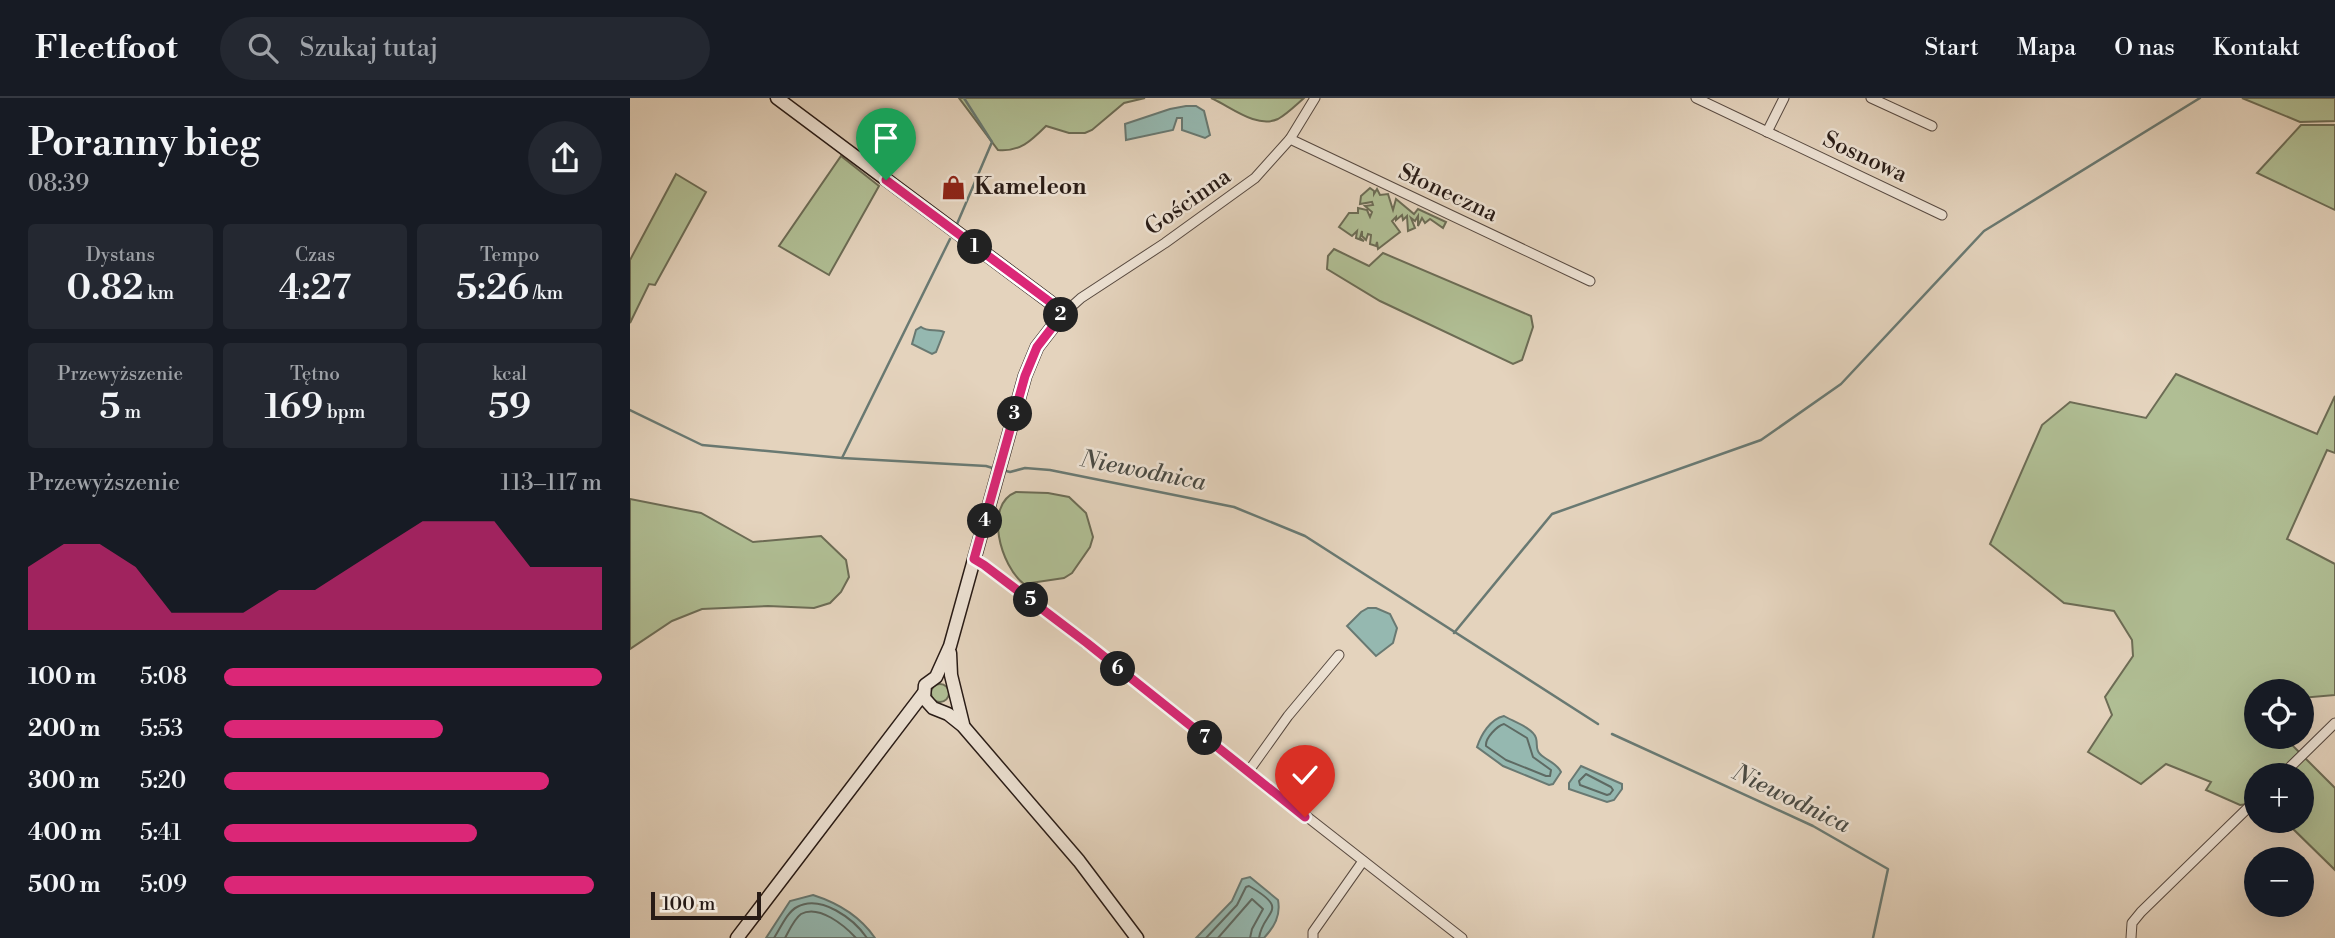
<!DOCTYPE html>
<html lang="pl">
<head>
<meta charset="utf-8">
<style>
  :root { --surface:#171b24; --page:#242831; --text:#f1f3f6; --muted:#9ea1a6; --line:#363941; --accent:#db2777 }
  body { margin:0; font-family:"Libre Bodoni",serif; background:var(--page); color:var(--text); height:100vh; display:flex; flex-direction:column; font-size:26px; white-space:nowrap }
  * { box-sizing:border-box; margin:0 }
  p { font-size:23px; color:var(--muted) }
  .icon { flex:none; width:38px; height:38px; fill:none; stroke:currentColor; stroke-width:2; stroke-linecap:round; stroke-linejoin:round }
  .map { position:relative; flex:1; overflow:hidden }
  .details { display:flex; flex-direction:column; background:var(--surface); width:630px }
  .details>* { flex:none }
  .tools { position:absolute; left:1614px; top:581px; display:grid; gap:14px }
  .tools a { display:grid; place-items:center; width:70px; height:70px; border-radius:50%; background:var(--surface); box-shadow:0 7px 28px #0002; font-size:35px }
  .scale { position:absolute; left:21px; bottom:18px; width:110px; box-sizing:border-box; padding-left:7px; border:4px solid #281b16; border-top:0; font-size:19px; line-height:24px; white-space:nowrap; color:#281b16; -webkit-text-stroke:5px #ede2d4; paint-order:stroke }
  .pin { position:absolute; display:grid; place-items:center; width:60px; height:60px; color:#fff; margin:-72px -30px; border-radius:50% 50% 50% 0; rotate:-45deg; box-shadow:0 0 7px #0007 }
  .pin .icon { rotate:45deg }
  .km { position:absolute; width:35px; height:35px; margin:-18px; border-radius:50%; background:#222; color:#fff; font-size:19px; line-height:35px; text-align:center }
  .round { display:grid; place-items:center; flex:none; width:74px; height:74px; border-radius:37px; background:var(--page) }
  .overview { display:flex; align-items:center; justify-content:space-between; height:119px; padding:0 28px }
  h1 { font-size:38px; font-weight:600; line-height:52px }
  .stats { display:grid; grid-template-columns:repeat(3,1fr); gap:10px; height:119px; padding:7px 28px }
  .stats div { display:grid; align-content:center; border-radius:7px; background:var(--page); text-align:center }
  .stats b { font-size:35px; font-weight:600 }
  .stats small { font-size:19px; font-weight:400 }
  .stats p { font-size:19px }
  .chart { height:196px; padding:14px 28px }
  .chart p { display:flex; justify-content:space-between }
  .chart svg { width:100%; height:126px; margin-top:7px; fill:var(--accent); opacity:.7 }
  ul { padding:0 28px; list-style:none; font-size:23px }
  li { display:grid; grid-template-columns:112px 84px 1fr; align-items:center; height:52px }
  li i { height:18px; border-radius:9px; background:var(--accent) }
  header { display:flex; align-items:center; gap:42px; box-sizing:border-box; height:98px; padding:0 35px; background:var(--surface); border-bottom:2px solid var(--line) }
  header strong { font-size:33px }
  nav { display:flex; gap:38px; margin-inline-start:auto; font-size:24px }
  .search { width:490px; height:63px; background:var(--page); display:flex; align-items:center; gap:18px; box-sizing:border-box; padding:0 24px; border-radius:38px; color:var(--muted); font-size:26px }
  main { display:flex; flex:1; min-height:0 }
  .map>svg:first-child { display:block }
  .green { fill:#b0be94; stroke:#6c6c55; stroke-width:2 }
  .water { fill:#95b8b0; stroke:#697972; stroke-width:2 }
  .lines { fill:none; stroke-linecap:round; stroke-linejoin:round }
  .shore { stroke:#5e6a63; stroke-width:2 }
  .stream { stroke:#697972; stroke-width:2.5 }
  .street-casing { stroke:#574940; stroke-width:11 }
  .secondary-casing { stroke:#281b16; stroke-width:15 }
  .street { stroke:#ede2d4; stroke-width:9 }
  .secondary { stroke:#ede2d4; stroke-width:12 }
  .route-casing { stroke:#fff; stroke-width:14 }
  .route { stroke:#db2777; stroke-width:9 }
  .labels { text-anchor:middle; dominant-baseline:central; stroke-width:5; stroke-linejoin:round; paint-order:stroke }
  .street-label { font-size:23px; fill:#281b16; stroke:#ede2d4 }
  .poi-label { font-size:23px; font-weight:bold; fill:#281b16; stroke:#ede2d4; text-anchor:start }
  .water-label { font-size:24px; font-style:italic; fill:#494a44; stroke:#ede2d4 }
</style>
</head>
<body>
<header>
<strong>Fleetfoot</strong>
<div class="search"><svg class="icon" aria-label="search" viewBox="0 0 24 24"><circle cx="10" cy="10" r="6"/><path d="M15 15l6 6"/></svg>Szukaj tutaj</div>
<nav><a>Start</a><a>Mapa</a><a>O nas</a><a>Kontakt</a></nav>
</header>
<main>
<section class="details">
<div class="overview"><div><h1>Poranny bieg</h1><p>08:39</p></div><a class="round"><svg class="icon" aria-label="share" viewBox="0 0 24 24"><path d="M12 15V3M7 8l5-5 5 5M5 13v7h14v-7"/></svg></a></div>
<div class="stats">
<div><p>Dystans</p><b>0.82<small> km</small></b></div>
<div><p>Czas</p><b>4:27</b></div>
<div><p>Tempo</p><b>5:26<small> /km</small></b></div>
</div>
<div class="stats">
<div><p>Przewyższenie</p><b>5<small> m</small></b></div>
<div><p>Tętno</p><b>169<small> bpm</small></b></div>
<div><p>kcal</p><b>59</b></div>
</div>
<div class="chart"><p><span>Przewyższenie</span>113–117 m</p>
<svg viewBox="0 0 160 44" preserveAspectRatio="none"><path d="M0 44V22L10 14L20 14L30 22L40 38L50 38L60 38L70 30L80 30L90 22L100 14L110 6L120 6L130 6L140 22L150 22L160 22V44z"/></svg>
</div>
<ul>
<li><b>100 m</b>5:08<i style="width:100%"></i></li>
<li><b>200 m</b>5:53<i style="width:58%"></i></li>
<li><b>300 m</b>5:20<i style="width:86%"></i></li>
<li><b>400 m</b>5:41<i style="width:67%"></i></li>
<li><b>500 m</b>5:09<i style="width:98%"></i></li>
</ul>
</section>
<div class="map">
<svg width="1705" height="840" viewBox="0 0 1705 840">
  <rect width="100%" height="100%" fill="#e4d3bd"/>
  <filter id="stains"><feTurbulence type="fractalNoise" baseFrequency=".00286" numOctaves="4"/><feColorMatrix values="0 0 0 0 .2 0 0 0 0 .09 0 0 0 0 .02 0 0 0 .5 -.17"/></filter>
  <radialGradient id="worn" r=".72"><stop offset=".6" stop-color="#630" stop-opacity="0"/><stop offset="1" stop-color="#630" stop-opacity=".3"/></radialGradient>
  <g class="green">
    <path d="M 329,0 L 515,0 L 494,5 L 462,32 L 455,35 L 439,35 L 416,28 C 401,43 390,54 368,52 Z"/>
    <path d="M 581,0 L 674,0 C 666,7 657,16 648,21 C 626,31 600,8 581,0 Z"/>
    <polygon points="1612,0 1705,0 1705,23 1670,24"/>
    <polygon points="1671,27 1705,27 1705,112 1627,75"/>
    <polygon points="211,58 249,88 199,177 149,148"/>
    <polygon points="46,76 76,94 25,187 19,186 0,225 0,162"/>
    <polygon points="740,90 744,93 744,96 747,91 750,97 758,96 763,112 766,101 784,116 788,111 816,124 813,130 800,121 795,125 792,120 788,128 788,118 785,123 781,120 785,130 778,133 777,118 773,122 772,117 766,122 766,119 762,123 770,134 748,151 747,144 746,148 740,146 741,137 738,136 736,142 732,138 732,133 730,140 734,143 726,140 727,133 722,138 709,129 719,115 728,115 728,110 737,112 740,119 742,114 735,108 743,107 742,104 730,106 731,98"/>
    <polygon points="704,151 739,168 753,155 901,218 903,229 892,262 883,266 750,203 697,171 698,158"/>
    <polygon points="1546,276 1687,336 1705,298 1705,355 1697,352 1657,441 1705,466 1705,597 1671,600 1671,593 1626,593 1626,639 1665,639 1663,648 1705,690 1705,772 1655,723 1671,723 1671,677 1626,677 1626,705 1610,707 1576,692 1581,684 1536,666 1511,686 1458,654 1482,617 1475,599 1503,558 1502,542 1484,513 1434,505 1360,446 1412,327 1440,304 1516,320"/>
    <path d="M 386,394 L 418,395 L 439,399 L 456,415 L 463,439 L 460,449 L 442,475 L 434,480 L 394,486 C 371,469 353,407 386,394 Z"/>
    <polygon points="0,401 71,415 123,444 191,438 216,462 219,479 211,494 200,505 184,510 138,508 72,511 42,523 0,551"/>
    <circle cx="310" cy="595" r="9"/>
  </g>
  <g class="water">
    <polygon points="556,8 566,8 574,13 580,37 575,40 552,32 552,20 547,20 543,32 496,42 495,26 540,11"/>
    <path d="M 291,229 C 299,235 306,230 314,234 L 306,254 L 302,256 L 282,246 L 286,232 Z"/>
    <polygon points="738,510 746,510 760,516 767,530 763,545 746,558 717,528 731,514"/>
    <path d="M 874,618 C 882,623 903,630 906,640 C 908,647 905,651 910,656 C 917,663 927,665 931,674 L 923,686 L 919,687 L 873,668 L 847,649 C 851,637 860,621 874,618 Z"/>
    <polygon points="951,668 992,686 992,691 984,702 977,704 939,691 939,685"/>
    <path d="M 620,779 L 648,802 C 651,818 644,829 634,840 L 566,840 L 602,803 L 612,781 Z"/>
    <path d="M 183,797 C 208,805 230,818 245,840 L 136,840 L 160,803 Z"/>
  </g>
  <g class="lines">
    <g class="shore">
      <path d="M 874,626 L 897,640 L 903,659 L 921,672 L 920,678 L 916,678 L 876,662 L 856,648 C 855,640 867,628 874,626 Z"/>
      <polygon points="956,676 981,689 983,692 980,696 977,697 950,687 949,683"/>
      <path d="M 144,840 C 150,831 157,814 167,809 C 191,796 224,821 237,840"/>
      <path d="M 155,840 C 159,833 164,821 171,816 C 189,806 215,828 226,840"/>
      <path d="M 576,840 L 607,807 L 616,789 L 619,788 C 662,813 633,812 629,840"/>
      <polyline points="588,840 622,801 633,811 622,831 620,840"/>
    </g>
    <g class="stream">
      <polyline points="327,126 362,44 334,0"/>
      <polyline points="0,312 72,347 212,360 356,368 366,371"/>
      <polyline points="212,360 320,141"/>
      <polyline points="372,372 380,374 395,370 420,372 604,409 675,438 968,626"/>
      <polyline points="824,535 922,416 1131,342 1211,286 1354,133 1570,0"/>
      <polyline points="982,636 1183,728 1258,771 1243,840"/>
    </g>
    <defs>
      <g id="street">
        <polyline points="1066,0 1312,117"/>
        <polyline points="1241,0 1302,28"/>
        <polyline points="1137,34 1154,0"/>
        <polyline points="660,41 960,183"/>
        <polyline points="431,218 451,200 535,145 625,80 660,41 685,0"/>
        <polyline points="344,461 354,466 832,840"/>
        <polyline points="618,674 658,618 709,557"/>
        <polyline points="1652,677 1705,625"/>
        <polyline points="683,840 683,834 733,763"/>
        <polyline points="1501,840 1502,825 1511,814 1626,702"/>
      </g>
      <g id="secondary">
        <polyline points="147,0 420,204 431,218 407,249 395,278 320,548 306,579 295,587 294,600 303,610 318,616 333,628 449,763 507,840"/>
        <polyline points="320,555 321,577 333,626"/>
        <polyline points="107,840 293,596"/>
      </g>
    </defs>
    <use href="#street" class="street-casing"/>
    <use href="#secondary" class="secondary-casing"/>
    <use href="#street" class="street"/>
    <use href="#secondary" class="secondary"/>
  </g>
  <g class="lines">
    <defs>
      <polyline id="route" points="256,82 420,204 431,218 407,249 395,278 344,461 354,467 457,545 675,719"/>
    </defs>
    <use href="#route" class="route-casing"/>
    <use href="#route" class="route"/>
  </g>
  <defs>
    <symbol id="shop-bare" viewBox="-9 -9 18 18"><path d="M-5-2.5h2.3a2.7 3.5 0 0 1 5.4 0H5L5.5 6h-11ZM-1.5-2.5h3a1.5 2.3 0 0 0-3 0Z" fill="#8f2418" stroke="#ede2d4" stroke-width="2.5" paint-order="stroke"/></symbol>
  </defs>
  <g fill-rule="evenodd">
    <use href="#shop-bare" x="306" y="72" width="35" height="35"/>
  </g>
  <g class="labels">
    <g class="street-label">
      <text transform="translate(1235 59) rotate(25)">Sosnowa</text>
      <text transform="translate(818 95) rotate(25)">Słoneczna</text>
      <text transform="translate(558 104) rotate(-35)">Gościnna</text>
    </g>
    <g class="poi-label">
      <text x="344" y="89">Kameleon</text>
    </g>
    <g class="water-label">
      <text transform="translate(513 373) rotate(11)">Niewodnica</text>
      <text transform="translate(1161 701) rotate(26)">Niewodnica</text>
    </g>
  </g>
  <rect width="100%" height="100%" filter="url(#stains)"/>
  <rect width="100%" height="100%" fill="url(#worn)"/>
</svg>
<div class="tools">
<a><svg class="icon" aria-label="locate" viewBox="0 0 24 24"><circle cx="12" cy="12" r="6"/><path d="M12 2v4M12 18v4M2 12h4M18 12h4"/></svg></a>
<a>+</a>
<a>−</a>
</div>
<div class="scale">100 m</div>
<div class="pin" style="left:256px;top:82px;background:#1e9e55"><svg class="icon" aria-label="arrive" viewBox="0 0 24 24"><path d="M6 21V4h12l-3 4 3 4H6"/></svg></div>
<div class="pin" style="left:675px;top:719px;background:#d93025"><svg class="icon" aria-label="check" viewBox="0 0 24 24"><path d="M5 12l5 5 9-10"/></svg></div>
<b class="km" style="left:345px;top:149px">1</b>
<b class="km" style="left:431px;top:217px">2</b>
<b class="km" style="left:385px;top:316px">3</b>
<b class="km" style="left:355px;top:423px">4</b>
<b class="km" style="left:401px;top:502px">5</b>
<b class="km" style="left:488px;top:571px">6</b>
<b class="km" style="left:575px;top:640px">7</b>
</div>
</main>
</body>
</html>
